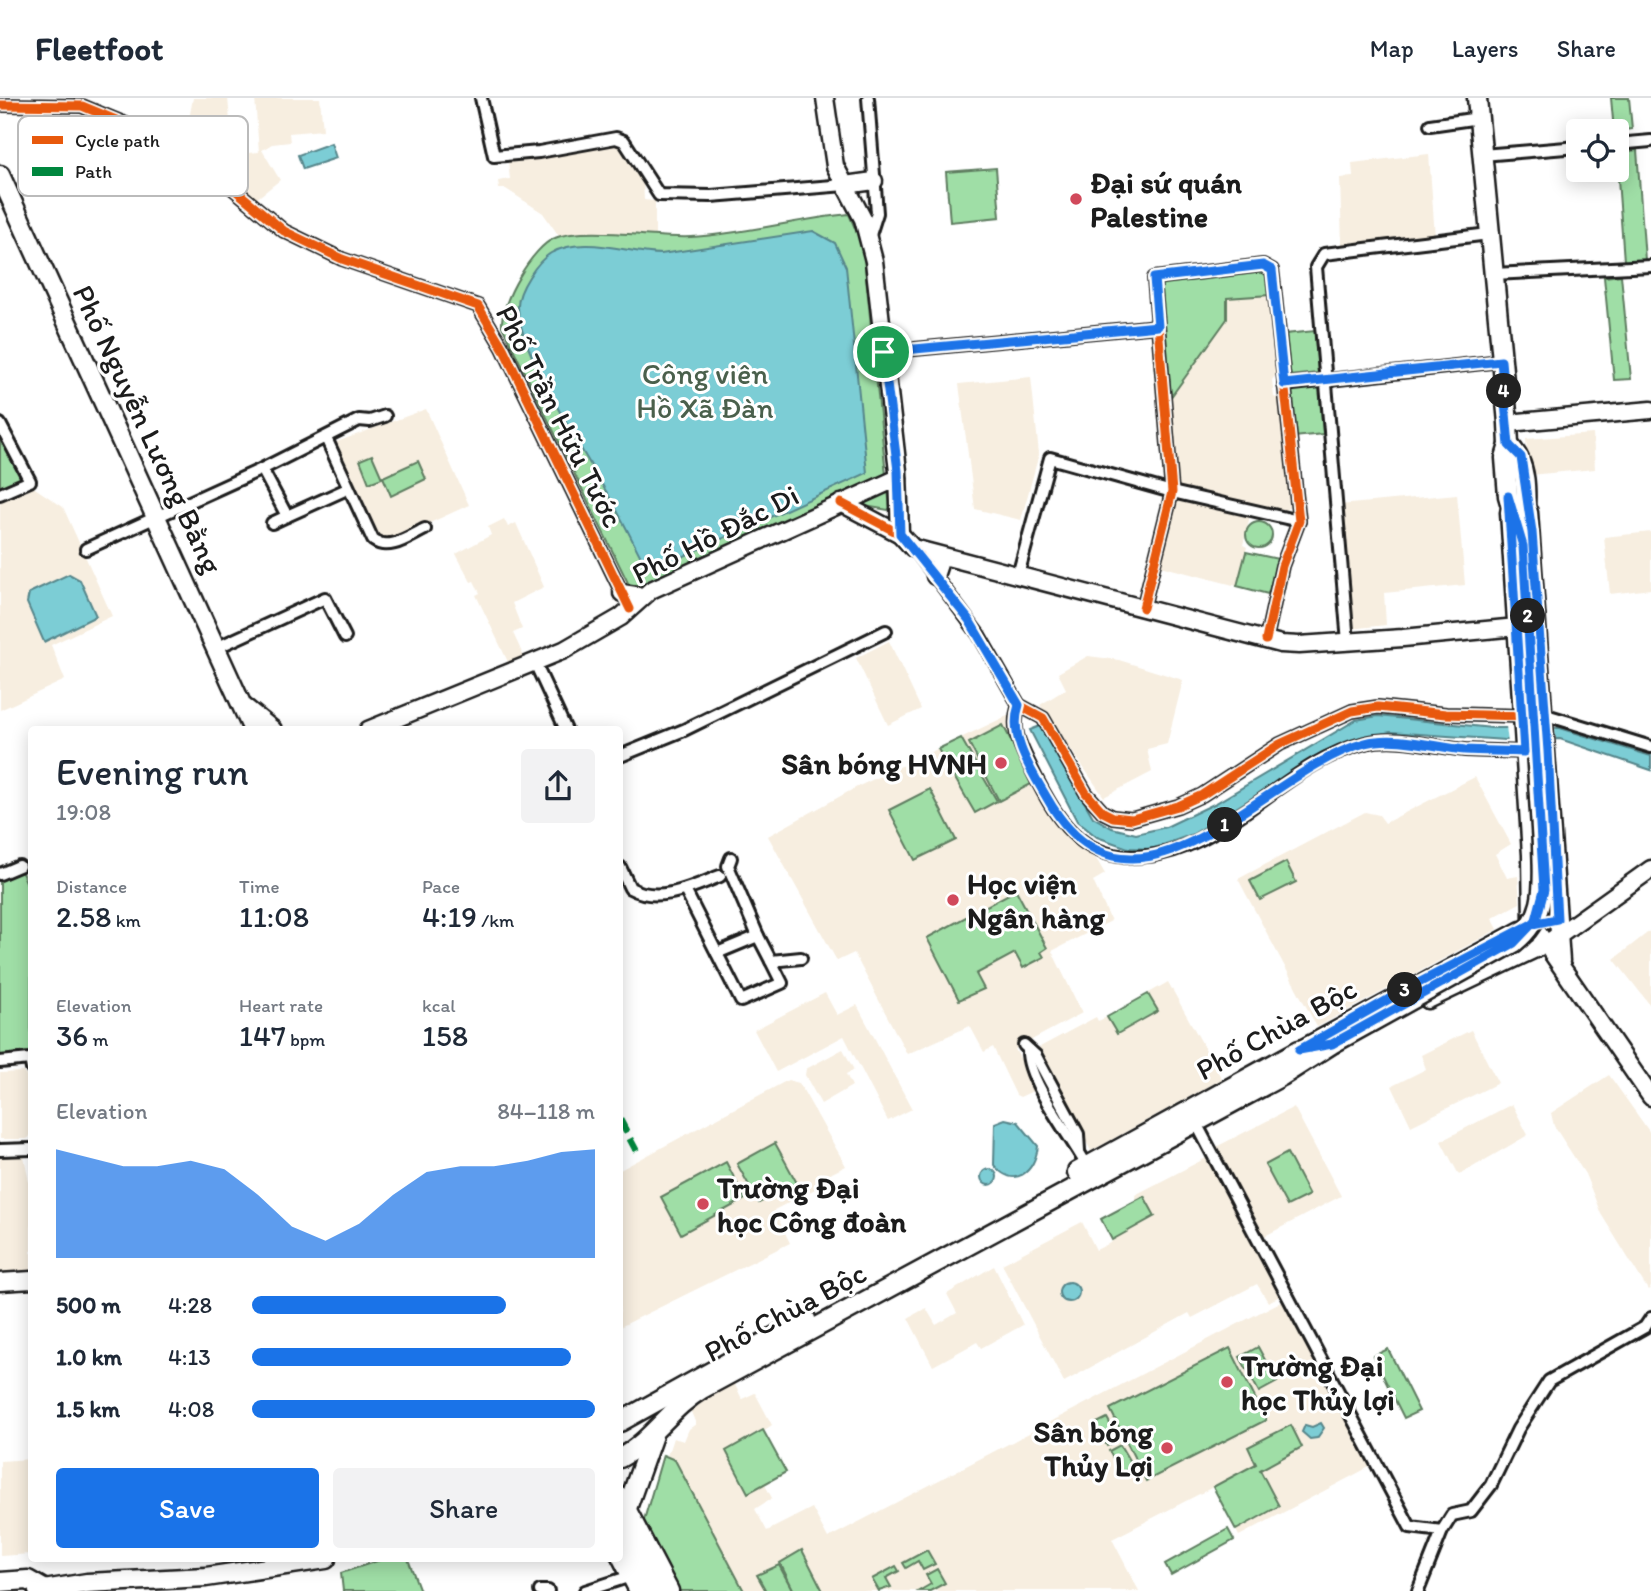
<!DOCTYPE html>
<html lang="en">
<head>
<meta charset="utf-8">
<style>
  :root { --surface:#fff; --page:#f2f2f3; --text:#1f2937; --muted:#747a83; --line:#e0e1e3; --accent:#1a73e8 }
  body { margin:0; font-family:Itim,sans-serif; background:var(--page); color:var(--text); height:100vh; display:flex; flex-direction:column; font-size:26px; white-space:nowrap }
  * { box-sizing:border-box; margin:0 }
  p { font-size:23px; color:var(--muted) }
  .icon { flex:none; width:38px; height:38px; fill:none; stroke:currentColor; stroke-width:2; stroke-linecap:round; stroke-linejoin:round }
  .map { position:relative; flex:1; overflow:hidden }
  .side { position:absolute; left:28px; top:628px; width:595px; height:836px; display:flex; flex-direction:column; background:var(--surface); border-radius:7px; box-shadow:0 4px 18px #0003 }
  .side>* { flex:none }
  .controls { position:absolute; left:1566px; top:21px; display:grid; gap:14px }
  .controls a { display:grid; place-items:center; width:63px; height:63px; border-radius:7px; background:var(--surface); box-shadow:0 4px 18px #0003; font-size:35px }
  .pin { position:absolute; display:grid; place-items:center; width:60px; height:60px; color:#fff; margin:-30px; border:4px solid #fff; border-radius:50%; box-shadow:0 2px 7px #0007 }
  .km { position:absolute; width:35px; height:35px; margin:-18px; border-radius:50%; background:#222; color:#fff; font-size:19px; line-height:35px; text-align:center }
  .round { display:grid; place-items:center; flex:none; width:74px; height:74px; border-radius:7px; background:var(--page) }
  .overview { display:flex; align-items:center; justify-content:space-between; height:119px; padding:0 28px }
  h1 { font-size:38px; font-weight:600; line-height:52px }
  .stats { display:grid; grid-template-columns:repeat(3,1fr); gap:10px; height:119px; padding:7px 28px }
  .stats div { display:grid; align-content:center }
  .stats b { font-size:30px; font-weight:600 }
  .stats small { font-size:19px; font-weight:400 }
  .stats p { font-size:19px }
  .chart { height:196px; padding:14px 28px }
  .chart p { display:flex; justify-content:space-between }
  .chart svg { width:100%; height:126px; margin-top:7px; fill:var(--accent); opacity:.7 }
  .button { display:flex; gap:14px; margin-top:auto; padding:14px 28px }
  .button a { flex:1; height:80px; border-radius:7px; background:var(--accent); color:#fff; font-size:28px; font-weight:600; line-height:80px; text-align:center }
  .button a+a { background:var(--page); color:var(--text) }
  ul { padding:0 28px; list-style:none; font-size:23px }
  li { display:grid; grid-template-columns:112px 84px 1fr; align-items:center; height:52px }
  li i { height:18px; border-radius:9px; background:var(--accent) }
  header { display:flex; align-items:center; gap:42px; box-sizing:border-box; height:98px; padding:0 35px; background:var(--surface); border-bottom:2px solid var(--line) }
  header strong { font-size:33px }
  nav { display:flex; gap:38px; margin-inline-start:auto; font-size:24px }
  .map>svg:first-child { display:block }
  .built { fill:#f7eee0 }
  .green { fill:#9fdea6; stroke:#5e7d61; stroke-width:2 }
  .water { fill:#7ccdd5; stroke:#56868b; stroke-width:2 }
  .pier { fill:#fff }
  .lines { fill:none; stroke-linecap:round; stroke-linejoin:round }
  .street-casing { stroke:#1c1c1c; stroke-width:16 }
  .secondary-casing { stroke:#1c1c1c; stroke-width:21 }
  .primary-casing { stroke:#1c1c1c; stroke-width:23 }
  .street { stroke:#fff; stroke-width:10 }
  .secondary { stroke:#fff; stroke-width:16 }
  .primary { stroke:#fff; stroke-width:18 }
  .primary-bridge-casing { stroke:#1c1c1c; stroke-width:23; stroke-linecap:butt }
  .primary-bridge { stroke:#fff; stroke-width:18 }
  .quiet { stroke:#00873e; stroke-width:7; stroke-dasharray:14 7; stroke-linecap:butt }
  .cycleway-casing { stroke:#fff; stroke-width:13 }
  .cycleway { stroke:#e8590c; stroke-width:9 }
  .route-casing { stroke:#fff; stroke-width:14 }
  .route { stroke:#1a73e8; stroke-width:9 }
  .poi-dot { fill:#d1495b; stroke:#fff; stroke-width:2.5 }
  .labels { text-anchor:middle; dominant-baseline:central; stroke-width:6; stroke-linejoin:round; paint-order:stroke }
  .poi-label { font-size:30px; font-weight:bold; fill:#1c1c1c; stroke:#fff; text-anchor:start }
  .park-label { font-size:30px; fill:#4a604c; stroke:#fff }
  .street-label { font-size:30px; fill:#1c1c1c; stroke:#fff }
  .key { fill:#fff; stroke:#bbb; stroke-width:2 }
  .key-label { font-size:19px; fill:#1c1c1c }
</style>
</head>
<body>
<header>
<strong>Fleetfoot</strong>
<nav><a>Map</a><a>Layers</a><a>Share</a></nav>
</header>
<div class="map">
<svg width="1651" height="1493" viewBox="0 0 1651 1493">
  <rect width="100%" height="100%" fill="#fff"/>
  <filter id="ink" filterUnits="userSpaceOnUse"><feTurbulence type="fractalNoise" baseFrequency=".0143" numOctaves="2"/><feDisplacementMap in="SourceGraphic" scale="14" xChannelSelector="R" yChannelSelector="G"/><feConvolveMatrix kernelMatrix="1 2 1 2 8 2 1 2 1" color-interpolation-filters="sRGB"/></filter>
  <g filter="url(#ink)">
    <g class="built">
      <polygon points="193,0 228,0 234,70 188,27"/>
      <polygon points="255,0 320,0 323,32 289,35 290,44 272,46 262,52 280,82 255,102 240,90 236,56 259,54"/>
      <polygon points="615,43 643,83 644,102 655,103 655,137 559,138 543,115 506,91 499,91 498,83 510,81 508,63"/>
      <polygon points="1429,56 1435,139 1342,148 1340,80 1353,79 1352,65"/>
      <polygon points="1270,197 1278,274 1272,282 1274,299 1280,301 1291,407 1283,415 1180,393 1175,384 1168,303 1227,221 1226,200"/>
      <polygon points="1031,279 1039,356 1021,422 975,411 959,286"/>
      <polygon points="426,311 469,407 384,446 375,436 334,345"/>
      <polygon points="1593,336 1595,371 1529,377 1526,341"/>
      <polygon points="29,386 63,409 112,518 51,547 65,582 0,612 0,399"/>
      <polygon points="1457,396 1465,487 1384,495 1386,527 1349,531 1339,407"/>
      <polygon points="1178,399 1250,418 1243,447 1247,449 1237,488 1160,468"/>
      <polygon points="504,421 508,429 516,425 544,489 512,505 522,531 513,535 524,559 509,566 476,497 480,495 474,483 471,484 456,456 491,437 488,429"/>
      <polygon points="1651,434 1651,491 1610,496 1604,439"/>
      <polygon points="889,543 921,611 888,627 856,560"/>
      <polygon points="1088,558 1119,562 1183,582 1167,646 1147,651 1152,674 1104,699 1040,607 1066,591 1058,575"/>
      <polygon points="1011,616 1010,635 1055,723 1065,738 1097,762 1105,776 1093,783 1111,823 1052,853 1082,915 1015,951 1037,991 1020,999 1016,997 993,949 984,954 970,928 907,956 854,855 837,863 768,738 857,689"/>
      <polygon points="1475,679 1511,746 1495,756 1507,780 1518,778 1520,805 1492,820 1498,831 1317,929 1238,781 1365,714 1379,717 1385,725"/>
      <polygon points="1651,832 1651,906 1650,907 1614,861"/>
      <polygon points="1168,884 1222,981 1091,1053 1038,950 1096,919 1098,923 1107,919"/>
      <polygon points="825,895 837,917 857,907 912,1011 888,1023 844,938 776,974 754,932"/>
      <polygon points="1471,932 1498,985 1411,1028 1392,988 1426,971 1421,957"/>
      <polygon points="843,951 854,972 846,976 852,988 821,1006 805,977 806,971"/>
      <polygon points="23,974 29,982 31,1035 27,1041 0,1041 0,975"/>
      <polygon points="1609,977 1651,1036 1651,1189 1648,1192 1601,1116 1585,1076 1554,1028 1551,1015"/>
      <polygon points="788,982 799,985 846,1068 826,1078 829,1084 774,1112 790,1145 620,1229 620,1072"/>
      <polygon points="1512,1006 1528,1037 1459,1077 1441,1043"/>
      <polygon points="1294,1009 1341,1098 1263,1139 1214,1050"/>
      <polygon points="24,1058 31,1095 31,1172 0,1175 0,1059"/>
      <polygon points="1206,1060 1282,1197 1268,1204 1257,1186 1192,1220 1189,1215 1064,1284 1002,1166 1082,1124 1096,1152 1112,1144 1101,1121 1136,1102 1135,1097"/>
      <polygon points="994,1168 1023,1227 981,1250 977,1244 933,1268 908,1220 926,1210 936,1227 957,1215 947,1196"/>
      <polygon points="1284,1202 1373,1367 1239,1438 1213,1389 1112,1441 1139,1493 744,1493 675,1362 667,1358 673,1340 684,1343 689,1331 696,1326 689,1309 733,1283 742,1301 755,1295 772,1327 763,1333 786,1374 765,1387 772,1400 755,1411 767,1433 812,1410 828,1440"/>
      <polygon points="31,1361 31,1456 0,1458 0,1363"/>
    </g>
    <g class="green">
      <polygon points="1611,0 1629,0 1632,31 1614,33"/>
      <polygon points="1637,52 1645,162 1624,163 1617,67 1624,66 1623,54"/>
      <polygon points="996,70 1000,119 950,124 946,74"/>
      <path d="M 849,116 L 863,149 L 886,377 L 645,490 L 631,491 L 502,228 C 500,205 533,148 555,140 C 585,128 658,141 691,139 C 745,136 797,121 849,116 Z"/>
      <polygon points="1263,171 1268,175 1270,197 1227,200 1227,221 1168,303 1158,183"/>
      <polygon points="1621,177 1631,281 1614,282 1604,179"/>
      <polygon points="1315,233 1318,275 1288,278 1285,236"/>
      <polygon points="1319,288 1323,336 1294,339 1290,290"/>
      <polygon points="0,333 24,381 0,392"/>
      <polygon points="372,357 382,380 369,385 360,362"/>
      <polygon points="418,363 426,381 391,398 383,379"/>
      <polygon points="888,392 890,410 888,412 859,407"/>
      <circle cx="1259" cy="437" r="13"/>
      <polygon points="1246,454 1278,461 1268,496 1237,488"/>
      <polygon points="1003,627 1033,685 999,703 969,645"/>
      <polygon points="961,640 997,703 975,715 938,651"/>
      <polygon points="930,691 956,742 915,762 889,712"/>
      <polygon points="1286,764 1296,784 1260,802 1250,783"/>
      <polygon points="19,768 32,797 31,958 0,964 0,776"/>
      <polygon points="1016,792 1047,850 1041,854 1044,859 1023,870 1015,855 976,876 984,891 959,902 927,840"/>
      <polygon points="1148,896 1158,913 1117,936 1107,919"/>
      <polygon points="775,1045 797,1085 759,1105 737,1066"/>
      <polygon points="1287,1055 1309,1097 1287,1108 1265,1067"/>
      <polygon points="726,1064 745,1101 681,1136 661,1099"/>
      <polygon points="1144,1098 1155,1118 1112,1142 1101,1121"/>
      <polygon points="1258,1249 1277,1284 1259,1294 1240,1259"/>
      <polygon points="1230,1250 1266,1322 1146,1383 1110,1311"/>
      <polygon points="1388,1251 1419,1313 1404,1320 1373,1258"/>
      <polygon points="1107,1320 1119,1342 1107,1348 1095,1326"/>
      <polygon points="1291,1327 1302,1349 1260,1372 1279,1408 1236,1432 1213,1389 1256,1366 1248,1349"/>
      <polygon points="763,1332 786,1374 748,1395 726,1353"/>
      <polygon points="1120,1347 1133,1369 1121,1375 1109,1353"/>
      <polygon points="663,1357 675,1362 744,1493 677,1493 642,1429"/>
      <polygon points="1228,1431 1234,1442 1171,1477 1165,1466"/>
      <polygon points="802,1452 823,1493 794,1493 780,1465"/>
      <polygon points="927,1452 935,1466 923,1472 918,1463 906,1470 903,1465"/>
      <polygon points="383,1461 408,1461 420,1493 343,1493 341,1475"/>
      <polygon points="779,1467 793,1493 766,1493 757,1477"/>
      <polygon points="896,1468 899,1473 886,1480 891,1489 879,1493 872,1481"/>
      <polygon points="937,1471 945,1485 930,1493 919,1493 931,1486 926,1477"/>
    </g>
    <g class="water">
      <polygon points="331,45 336,60 303,71 298,57"/>
      <path d="M 813,133 L 835,145 L 846,169 L 867,375 L 656,471 L 644,465 C 631,440 619,414 604,390 C 582,351 517,250 518,208 C 518,192 537,163 551,155 C 584,137 627,155 661,156 Z"/>
      <polygon points="69,476 80,482 96,518 44,544 27,505 29,495"/>
      <polygon points="1378,618 1492,630 1560,630 1651,658 1651,672 1560,641 1505,642 1390,634 1354,642 1308,666 1193,736 1152,751 1128,750 1097,739 1077,723 1030,632 1040,628 1093,719 1112,730 1136,736 1166,729 1216,705 1356,622"/>
      <path d="M 1005,1021 L 1018,1024 L 1038,1048 C 1035,1074 1014,1092 994,1067 L 995,1025 Z"/>
      <circle cx="989" cy="1079" r="8"/>
      <circle cx="1069" cy="1194" r="10"/>
      <polygon points="1321,1325 1324,1330 1317,1340 1310,1341 1302,1334 1305,1327 1312,1329"/>
    </g>
    <polygon class="pier" points="1555,627 1556,645 1508,645 1506,628"/>
    <g class="lines">
      <defs>
        <g id="street">
          <polyline points="481,0 494,58 539,54 616,40 624,43 659,97 711,98 845,87"/>
          <polyline points="868,0 877,115 869,140"/>
          <polyline points="0,7 82,8 133,29 204,66 284,133 342,161 478,208 503,250 624,499"/>
          <polyline points="1430,27 1479,20"/>
          <polyline points="1617,46 1651,43"/>
          <polyline points="1482,57 1578,49"/>
          <polyline points="1493,176 1651,168"/>
          <polyline points="883,254 1158,228"/>
          <polyline points="1284,287 1501,263"/>
          <polyline points="0,326 30,383 0,396"/>
          <path d="M 326,340 L 373,442 C 389,454 410,438 425,431"/>
          <polyline points="262,371 287,418 347,391"/>
          <polyline points="272,425 287,418"/>
          <polyline points="914,450 979,537 1019,607 1043,620 1086,695 1103,714 1113,719 1132,721 1178,708 1202,697 1280,646 1352,613 1378,609 1446,616 1523,618"/>
          <polyline points="86,451 262,371 359,322 370,323 385,318"/>
          <polyline points="1018,477 1050,360 1172,394 1299,423"/>
          <polyline points="1143,510 1172,394 1154,180 1263,167 1272,172 1273,179 1299,423 1282,468 1266,542"/>
          <polyline points="1348,544 1316,169 1324,156 1489,136"/>
          <polyline points="216,550 325,500 345,539"/>
          <polyline points="535,565 566,632"/>
          <path d="M 1019,607 C 1010,632 1021,649 1032,672 C 1060,729 1088,771 1160,756 C 1237,739 1289,664 1365,645 C 1397,637 1433,649 1465,652 C 1485,653 1504,653 1524,654"/>
          <polyline points="1546,617 1651,649"/>
          <polyline points="620,658 684,632 886,533"/>
          <polyline points="731,760 728,768 758,838"/>
          <path d="M 620,769 L 630,790 C 659,806 692,789 720,778"/>
          <polyline points="0,776 19,768"/>
          <polyline points="685,792 741,903 782,885 771,863"/>
          <polyline points="717,855 758,838 771,863 801,860"/>
          <polyline points="1024,947 1036,958 1078,1036 1079,1053"/>
          <path d="M 1028,953 C 1027,983 1072,1040 1087,1068"/>
          <polyline points="0,964 30,961 32,971"/>
          <polyline points="1196,1025 1410,1429 1442,1433"/>
          <polyline points="0,1052 32,1051"/>
          <polyline points="540,1493 548,1493"/>
          <polyline points="585,1493 631,1478"/>
          <polyline points="1418,1493 1442,1433 1452,1417 1471,1413 1491,1387 1518,1331 1549,1283 1645,1229 1651,1220"/>
        </g>
        <g id="secondary">
          <polyline points="825,0 835,68 863,121 874,163 898,373 900,436"/>
          <polyline points="845,87 874,83"/>
          <polyline points="1508,325 1651,312"/>
          <polyline points="841,405 900,436 913,450 1281,546 1299,547 1403,540 1517,529"/>
          <polyline points="1509,414 1531,757 1532,826 1651,999"/>
          <polyline points="1529,414 1561,863"/>
          <polyline points="935,478 940,463 945,459"/>
          <polyline points="622,495 642,498"/>
          <polyline points="368,632 564,552 621,519 651,492 898,380"/>
          <polyline points="1428,902 1546,846 1651,771"/>
          <polyline points="1301,951 1521,832"/>
          <polyline points="0,1184 32,1182"/>
        </g>
        <g id="primary">
          <polyline points="1477,0 1508,325 1509,347 1505,360 1508,398 1523,448"/>
          <polyline points="0,77 253,632"/>
          <path d="M 1509,347 C 1531,369 1525,404 1524,433"/>
          <polyline points="246,611 272,632"/>
          <polyline points="1077,1074 1299,952 1329,947"/>
          <polyline points="620,1324 806,1221"/>
          <path d="M 620,1360 C 653,1342 670,1310 702,1291 L 1282,978 L 1332,946"/>
          <polyline points="620,1399 669,1493"/>
          <polyline points="626,1413 653,1337"/>
          <polyline points="620,1428 653,1493"/>
          <polyline points="620,1456 639,1493"/>
          <polyline points="0,1484 28,1482 42,1490"/>
          <polyline points="38,1493 87,1485 206,1479 326,1461"/>
        </g>
      </defs>
      <use href="#street" class="street-casing"/>
      <use href="#secondary" class="secondary-casing"/>
      <use href="#primary" class="primary-casing"/>
      <use href="#street" class="street"/>
      <use href="#secondary" class="secondary"/>
      <use href="#primary" class="primary"/>
      <defs>
        <path id="primary-bridge" d="M 1332,946 L 1514,845 C 1548,818 1543,786 1542,747 L 1523,448"/>
      </defs>
      <use href="#primary-bridge" class="primary-bridge-casing"/>
      <use href="#primary-bridge" class="primary-bridge"/>
      <polyline class="quiet" points="620,1022 638,1056"/>
      <defs>
        <g id="cycleway">
          <polyline points="0,7 82,8 133,29 204,66 284,133 342,161 478,208 503,250 630,511"/>
          <polyline points="841,405 900,436 913,450 969,522 1019,607 1043,620 1086,695 1103,714 1113,719 1132,721 1178,708 1202,697 1280,646 1352,613 1378,609 1446,616 1523,618"/>
          <polyline points="1143,510 1172,394 1154,180 1263,167 1272,172 1273,179 1299,423 1282,468 1266,542"/>
        </g>
      </defs>
      <use href="#cycleway" class="cycleway-casing"/>
      <use href="#cycleway" class="cycleway"/>
    </g>
  </g>
  <g class="lines" filter="url(#ink)">
    <defs>
      <path id="route" d="M 883,254 L 898,373 L 900,436 L 969,522 L 1019,607 C 1008,639 1031,672 1047,700 C 1133,852 1265,671 1365,645 C 1397,637 1434,649 1465,652 C 1485,653 1504,653 1524,654 L 1508,398 L 1523,448 L 1544,792 L 1536,822 L 1514,845 L 1332,946 L 1299,952 L 1407,891 L 1532,826 L 1557,821 L 1548,653 L 1532,434 L 1521,359 L 1509,347 L 1501,263 L 1284,286 L 1272,172 L 1263,167 L 1154,180 L 1158,228 L 883,254"/>
    </defs>
    <use href="#route" class="route-casing"/>
    <use href="#route" class="route"/>
  </g>
  <g class="poi-dot">
    <circle cx="1076" cy="101" r="7"/>
    <circle cx="1001" cy="665" r="7"/>
    <circle cx="953" cy="802" r="7"/>
    <circle cx="703" cy="1106" r="7"/>
    <circle cx="1227" cy="1284" r="7"/>
    <circle cx="1167" cy="1350" r="7"/>
  </g>
  <g class="labels">
    <g class="poi-label">
      <text x="1090" y="84">Đại sứ quán<tspan x="1090" dy="34">Palestine</tspan></text>
      <text x="987" y="665" text-anchor="end">Sân bóng HVNH</text>
      <text x="967" y="785">Học viện<tspan x="967" dy="34">Ngân hàng</tspan></text>
      <text x="717" y="1089">Trường Đại<tspan x="717" dy="34">học Công đoàn</tspan></text>
      <text x="1241" y="1267">Trường Đại<tspan x="1241" dy="34">học Thủy lợi</tspan></text>
      <text x="1153" y="1333" text-anchor="end">Sân bóng<tspan x="1153" dy="34">Thủy Lợi</tspan></text>
    </g>
    <g class="park-label">
      <text x="705" y="275">Công viên<tspan x="705" dy="34">Hồ Xã Đàn</tspan></text>
    </g>
    <g class="street-label">
      <text transform="translate(560 318) rotate(63)">Phố Trần Hữu Tước</text>
      <text transform="translate(148 331) rotate(65)">Phố Nguyễn Lương Bằng</text>
      <text transform="translate(715 436) rotate(-27)">Phố Hồ Đắc Di</text>
      <text transform="translate(1276 931) rotate(-29)">Phố Chùa Bộc</text>
      <text transform="translate(785 1214) rotate(-28)">Phố Chùa Bộc</text>
    </g>
  </g>
  <rect x="18" y="18" width="230" height="80" rx="10" class="key"/>
  <rect x="32" y="38" width="31" height="8" fill="#e8590c"/>
  <rect x="32" y="69" width="31" height="9" fill="#00873e"/>
  <g class="key-label">
    <text x="75" y="49">Cycle path</text>
    <text x="75" y="80">Path</text>
  </g>
</svg>
<div class="controls">
<a><svg class="icon" aria-label="locate" viewBox="0 0 24 24"><circle cx="12" cy="12" r="6"/><path d="M12 2v4M12 18v4M2 12h4M18 12h4"/></svg></a>
</div>
<div class="pin" style="left:883px;top:254px;background:#1e9e55"><svg class="icon" aria-label="arrive" viewBox="0 0 24 24"><path d="M6 21V4h12l-3 4 3 4H6"/></svg></div>
<b class="km" style="left:1225px;top:727px">1</b>
<b class="km" style="left:1528px;top:518px">2</b>
<b class="km" style="left:1405px;top:892px">3</b>
<b class="km" style="left:1504px;top:293px">4</b>
<section class="side">
<div class="overview"><div><h1>Evening run</h1><p>19:08</p></div><a class="round"><svg class="icon" aria-label="share" viewBox="0 0 24 24"><path d="M12 15V3M7 8l5-5 5 5M5 13v7h14v-7"/></svg></a></div>
<div class="stats">
<div><p>Distance</p><b>2.58<small> km</small></b></div>
<div><p>Time</p><b>11:08</b></div>
<div><p>Pace</p><b>4:19<small> /km</small></b></div>
</div>
<div class="stats">
<div><p>Elevation</p><b>36<small> m</small></b></div>
<div><p>Heart rate</p><b>147<small> bpm</small></b></div>
<div><p>kcal</p><b>158</b></div>
</div>
<div class="chart"><p><span>Elevation</span>84–118 m</p>
<svg viewBox="0 0 160 44" preserveAspectRatio="none"><path d="M0 44V6L10 9L20 12L30 12L40 10L50 13L60 22L70 33L80 38L90 32L100 22L110 14L120 12L130 12L140 10L150 7L160 6V44z"/></svg>
</div>
<ul>
<li><b>500 m</b>4:28<i style="width:74%"></i></li>
<li><b>1.0 km</b>4:13<i style="width:93%"></i></li>
<li><b>1.5 km</b>4:08<i style="width:100%"></i></li>
</ul>
<div class="button"><a>Save</a><a>Share</a></div>
</section>
</div>
</body>
</html>
